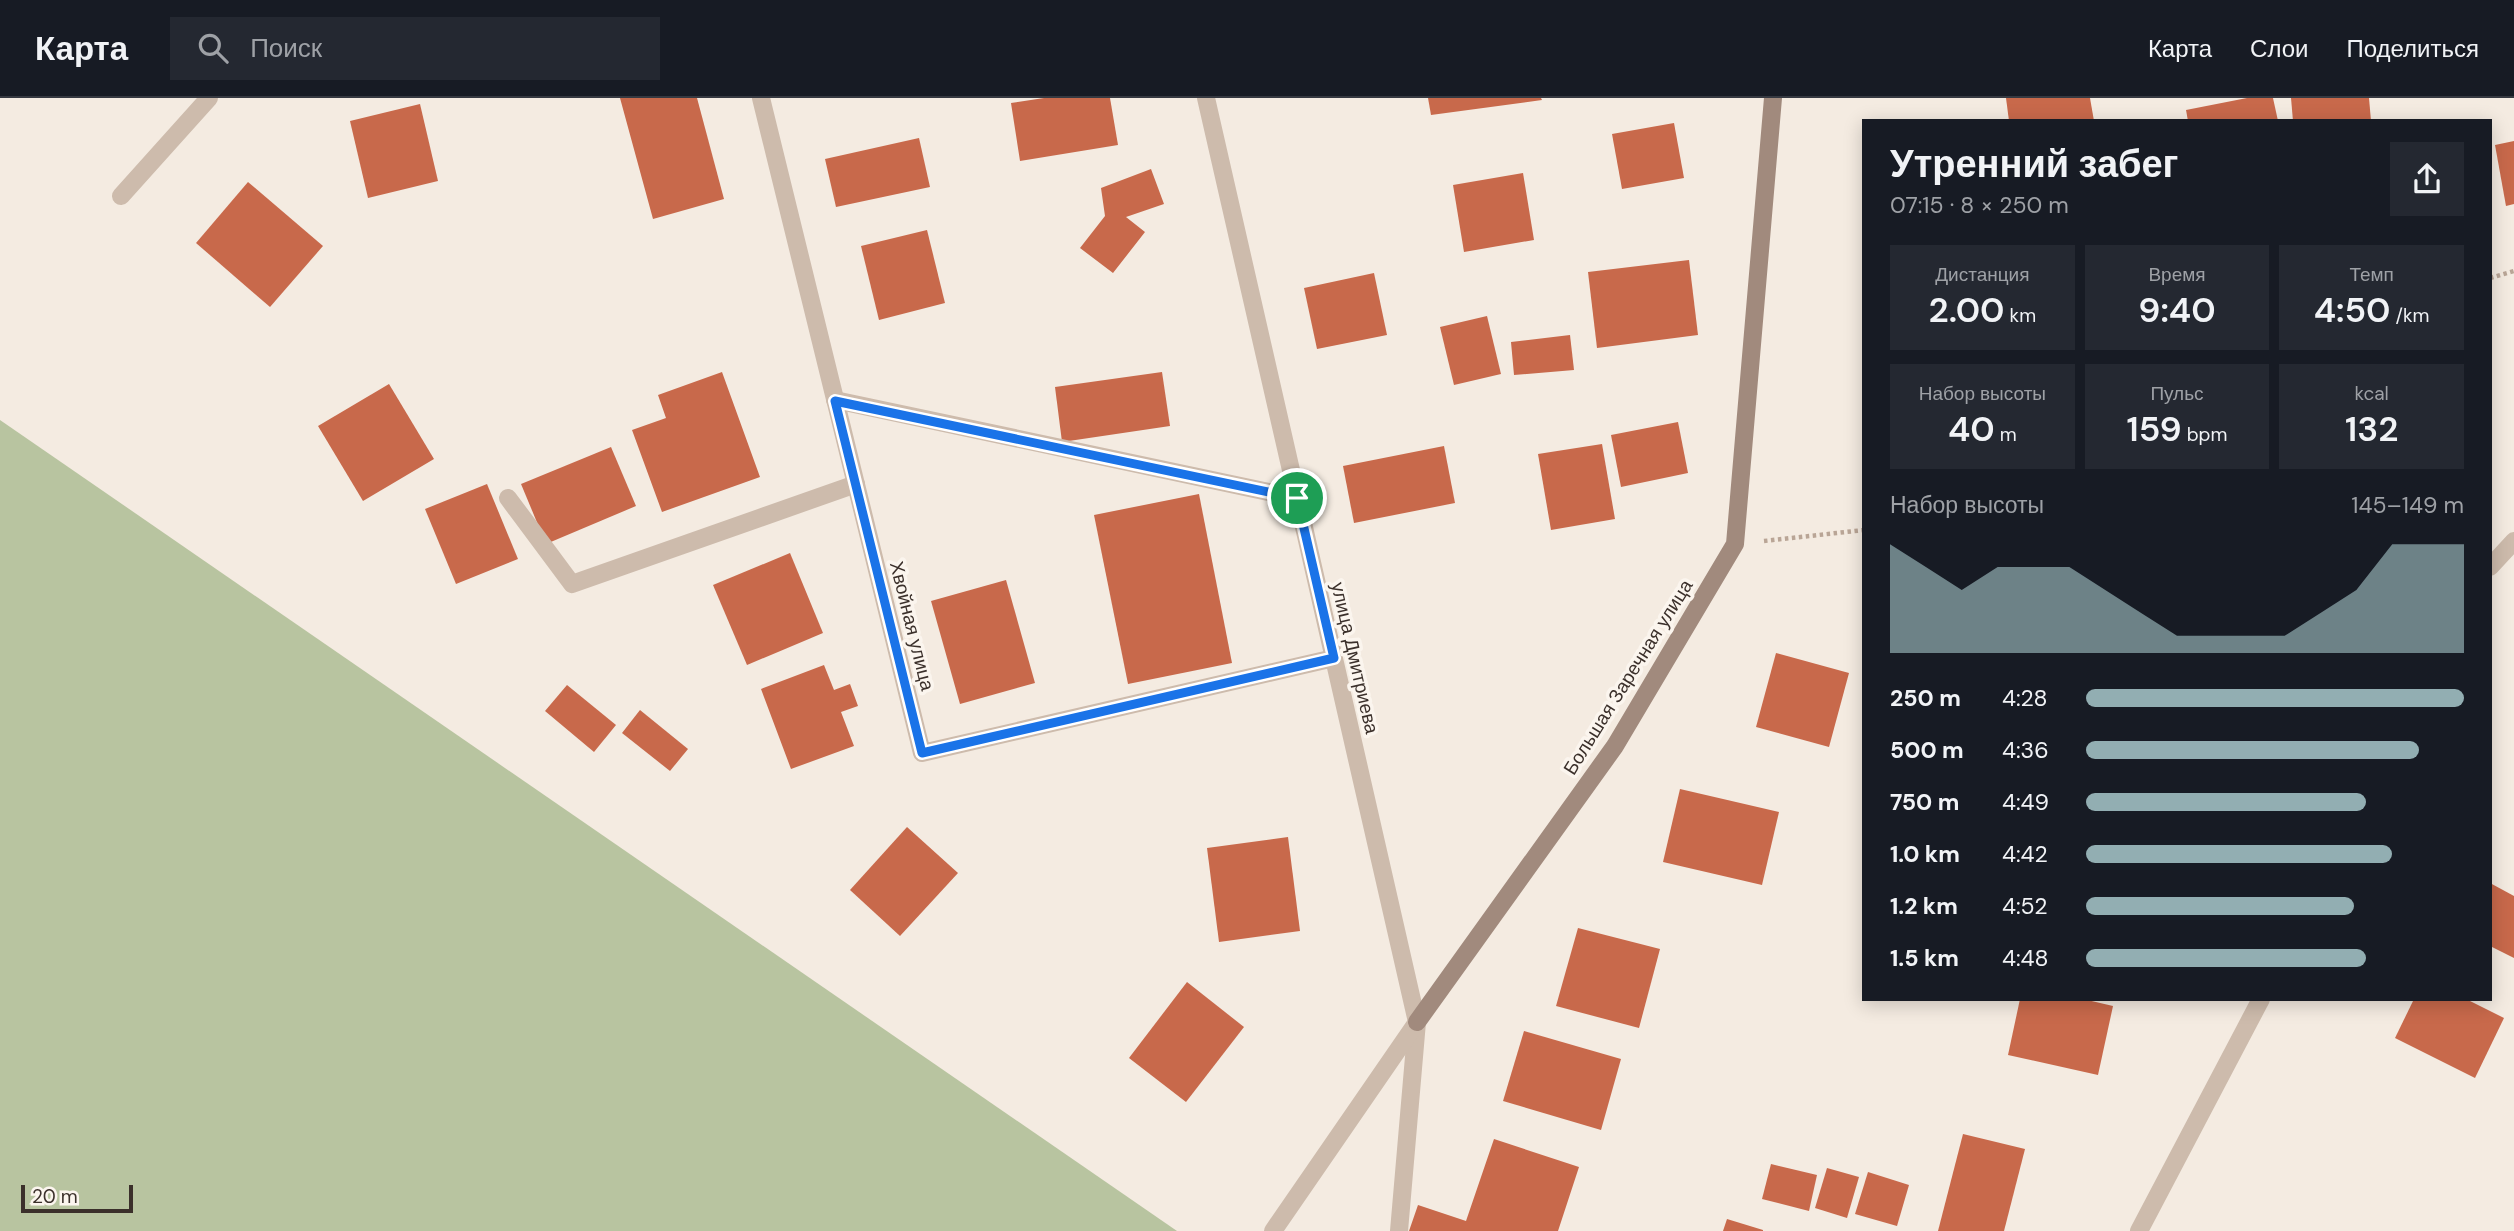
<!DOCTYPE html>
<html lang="ru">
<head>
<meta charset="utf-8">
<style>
  :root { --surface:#171b24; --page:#242831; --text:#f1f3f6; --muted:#9ea1a6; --line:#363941; --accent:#92aeb2 }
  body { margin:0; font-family:"DM Sans",sans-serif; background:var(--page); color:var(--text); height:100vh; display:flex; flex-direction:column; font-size:26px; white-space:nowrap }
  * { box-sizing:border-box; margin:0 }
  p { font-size:23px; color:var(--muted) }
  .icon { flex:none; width:38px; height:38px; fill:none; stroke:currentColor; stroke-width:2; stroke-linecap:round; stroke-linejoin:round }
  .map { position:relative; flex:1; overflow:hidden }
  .panel { position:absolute; left:1862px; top:21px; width:630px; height:882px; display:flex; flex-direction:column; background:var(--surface); border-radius:0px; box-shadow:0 4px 18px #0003 }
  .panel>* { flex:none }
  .scale { position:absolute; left:21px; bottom:18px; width:112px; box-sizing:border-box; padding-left:7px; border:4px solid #3b302b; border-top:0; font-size:19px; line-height:24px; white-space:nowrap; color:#3b302b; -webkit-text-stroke:5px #fbf5ee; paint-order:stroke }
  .pin { position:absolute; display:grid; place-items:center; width:60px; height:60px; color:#fff; margin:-30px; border:4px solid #fff; border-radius:50%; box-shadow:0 2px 7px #0007 }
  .round { display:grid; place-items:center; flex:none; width:74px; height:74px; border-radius:0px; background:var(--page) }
  .headline { display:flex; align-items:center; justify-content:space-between; height:119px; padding:0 28px }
  h1 { font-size:38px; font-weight:600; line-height:52px }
  .stats { display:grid; grid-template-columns:repeat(3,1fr); gap:10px; height:119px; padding:7px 28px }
  .stats div { display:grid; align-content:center; border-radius:0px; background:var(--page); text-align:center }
  .stats b { font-size:35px; font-weight:600 }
  .stats small { font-size:19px; font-weight:400 }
  .stats p { font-size:19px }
  .chart { height:196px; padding:14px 28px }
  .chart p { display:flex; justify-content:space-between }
  .chart svg { width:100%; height:126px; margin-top:7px; fill:var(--accent); opacity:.7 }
  ul { padding:0 28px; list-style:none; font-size:23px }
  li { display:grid; grid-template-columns:112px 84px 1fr; align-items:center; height:52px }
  li i { height:18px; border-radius:9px; background:var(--accent) }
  header { display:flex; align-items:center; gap:42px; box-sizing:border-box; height:98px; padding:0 35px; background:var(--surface); border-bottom:2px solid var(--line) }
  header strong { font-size:33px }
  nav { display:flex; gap:38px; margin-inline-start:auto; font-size:24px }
  .search { width:490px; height:63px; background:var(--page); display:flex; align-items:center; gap:18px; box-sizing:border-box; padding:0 24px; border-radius:0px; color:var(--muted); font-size:26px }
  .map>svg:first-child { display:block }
  .green { fill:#b8c4a0 }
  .building { fill:#c8694b }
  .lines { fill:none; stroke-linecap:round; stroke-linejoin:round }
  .path { stroke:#b9a596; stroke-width:4.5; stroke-dasharray:3.5 3.5; stroke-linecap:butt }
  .street { stroke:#cdbbac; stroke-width:18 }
  .secondary { stroke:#a18a7d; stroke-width:18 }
  .route-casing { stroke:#fff; stroke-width:14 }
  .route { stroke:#1a73e8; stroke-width:9 }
  .labels { text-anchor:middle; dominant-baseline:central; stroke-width:7; stroke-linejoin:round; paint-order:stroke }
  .street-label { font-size:19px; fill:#3b302b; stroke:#fbf5ee }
</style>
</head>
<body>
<header>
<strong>Карта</strong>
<div class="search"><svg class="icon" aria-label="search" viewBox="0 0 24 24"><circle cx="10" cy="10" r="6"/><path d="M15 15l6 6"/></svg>Поиск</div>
<nav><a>Карта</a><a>Слои</a><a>Поделиться</a></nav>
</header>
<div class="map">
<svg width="2514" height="1133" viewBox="0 0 2514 1133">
  <rect width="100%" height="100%" fill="#f4ebe1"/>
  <polygon class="green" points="0,322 1177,1133 0,1133"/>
  <g class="building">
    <polygon points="620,0 697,0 724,101 653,121"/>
    <polygon points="1044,0 1110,0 1118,47 1020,63 1011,5"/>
    <polygon points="1428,0 1541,0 1542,2 1431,17"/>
    <polygon points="2006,0 2090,0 2094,23 2009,23"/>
    <polygon points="2247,0 2273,0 2278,23 2188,23 2186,12"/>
    <polygon points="2291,0 2369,0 2371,23 2293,23"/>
    <polygon points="420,6 438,83 368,100 350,23"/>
    <polygon points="1674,25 1684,80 1622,91 1612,36"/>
    <polygon points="919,40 930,89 836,109 825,61"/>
    <polygon points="2514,43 2514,106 2506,108 2495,47"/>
    <polygon points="1151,71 1164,106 1126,119 1145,134 1113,175 1080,150 1105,118 1101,90"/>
    <polygon points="1523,75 1534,142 1464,154 1453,87"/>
    <polygon points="248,84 323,148 270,209 196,145"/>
    <polygon points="927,132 945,205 879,222 861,148"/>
    <polygon points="1689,162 1698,237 1597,250 1588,174"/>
    <polygon points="1374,175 1387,237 1317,251 1304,190"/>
    <polygon points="1487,218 1501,276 1454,287 1440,229"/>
    <polygon points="1570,237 1574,272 1514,277 1511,244"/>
    <polygon points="722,274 760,379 662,414 632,332 666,320 658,297"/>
    <polygon points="1162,274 1170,328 1062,344 1055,289"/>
    <polygon points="389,286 434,361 363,403 318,328"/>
    <polygon points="1678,324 1688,375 1621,389 1611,337"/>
    <polygon points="1602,346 1615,421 1551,432 1538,356"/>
    <polygon points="1444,348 1455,405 1354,425 1343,368"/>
    <polygon points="611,349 636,408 546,446 521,386"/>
    <polygon points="487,386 518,461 456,486 425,411"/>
    <polygon points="1199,396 1232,565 1128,586 1094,417"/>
    <polygon points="790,455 823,535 747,567 713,487"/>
    <polygon points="1006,482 1035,585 960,606 931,503"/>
    <polygon points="1776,555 1849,575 1829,649 1756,629"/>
    <polygon points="824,567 834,592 850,586 858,608 841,614 854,648 791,671 761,591"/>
    <polygon points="567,587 616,627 594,654 545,613"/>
    <polygon points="640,612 688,651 670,673 622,635"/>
    <polygon points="1680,691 1779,714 1762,787 1663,764"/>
    <polygon points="907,729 958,775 900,838 850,792"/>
    <polygon points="1288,739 1300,833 1219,844 1207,750"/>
    <polygon points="2490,785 2514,798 2514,860 2490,848"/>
    <polygon points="1578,830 1660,851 1639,930 1556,908"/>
    <polygon points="1187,884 1244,929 1186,1004 1129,960"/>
    <polygon points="2020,901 2083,901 2113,908 2098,977 2008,957"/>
    <polygon points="2414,901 2466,901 2504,920 2475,980 2395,940"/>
    <polygon points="1524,933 1621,961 1601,1032 1503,1003"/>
    <polygon points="1963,1036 2025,1051 2004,1133 1938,1133"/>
    <polygon points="1494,1041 1579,1069 1558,1133 1409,1133 1418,1107 1466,1123"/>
    <polygon points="1771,1066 1817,1077 1809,1113 1762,1101"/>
    <polygon points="1827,1070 1859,1079 1847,1120 1815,1110"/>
    <polygon points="1868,1074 1909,1087 1897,1128 1855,1116"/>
    <polygon points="1727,1121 1763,1132 1763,1133 1723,1133"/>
  </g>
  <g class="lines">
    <g class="path">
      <polyline points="2490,180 2514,173"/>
      <polyline points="1764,443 1864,432"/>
    </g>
    <g class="street">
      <polyline points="761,0 922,655 1334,560"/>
      <polyline points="1206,0 1417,924 1399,1133"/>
      <polyline points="121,98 209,0"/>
      <polyline points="835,302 1297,400"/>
      <polyline points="508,400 572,486 856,386"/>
      <polyline points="2490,469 2514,443"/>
      <polyline points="1273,1133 1415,927"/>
      <polyline points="2139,1133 2261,901"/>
    </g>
    <polyline class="secondary" points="1417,924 1615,648 1735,446 1773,0"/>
  </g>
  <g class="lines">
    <defs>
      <polygon id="route" points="835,303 1297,400 1334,560 922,655"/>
    </defs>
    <use href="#route" class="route-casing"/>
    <use href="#route" class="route"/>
  </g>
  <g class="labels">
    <g class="street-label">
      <text transform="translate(912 528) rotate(76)">Хвойная улица</text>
      <text transform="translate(1355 560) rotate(77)">улица Дмитриева</text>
      <text transform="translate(1628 579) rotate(-58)">Большая Заречная улица</text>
    </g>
  </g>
</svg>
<div class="scale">20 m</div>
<div class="pin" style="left:1297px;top:400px;background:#1e9e55"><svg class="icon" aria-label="arrive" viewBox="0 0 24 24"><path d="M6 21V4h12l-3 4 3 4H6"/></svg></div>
<section class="panel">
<div class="headline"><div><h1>Утренний забег</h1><p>07:15 · 8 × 250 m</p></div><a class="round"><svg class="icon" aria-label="share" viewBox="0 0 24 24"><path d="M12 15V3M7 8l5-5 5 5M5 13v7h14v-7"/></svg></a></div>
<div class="stats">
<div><p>Дистанция</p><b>2.00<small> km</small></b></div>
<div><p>Время</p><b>9:40</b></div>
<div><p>Темп</p><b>4:50<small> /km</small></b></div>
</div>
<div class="stats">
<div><p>Набор высоты</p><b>40<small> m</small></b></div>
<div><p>Пульс</p><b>159<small> bpm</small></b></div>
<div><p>kcal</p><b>132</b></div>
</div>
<div class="chart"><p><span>Набор высоты</span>145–149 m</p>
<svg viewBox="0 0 160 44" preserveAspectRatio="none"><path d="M0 44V6L10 14L20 22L30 14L40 14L50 14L60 22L70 30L80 38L90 38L100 38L110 38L120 30L130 22L140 6L150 6L160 6V44z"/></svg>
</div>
<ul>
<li><b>250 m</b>4:28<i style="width:100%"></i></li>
<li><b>500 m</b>4:36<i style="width:88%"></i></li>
<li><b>750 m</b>4:49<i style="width:74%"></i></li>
<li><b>1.0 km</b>4:42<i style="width:81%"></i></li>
<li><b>1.2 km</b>4:52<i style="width:71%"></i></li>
<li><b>1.5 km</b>4:48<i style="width:74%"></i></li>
</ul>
</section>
</div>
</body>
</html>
